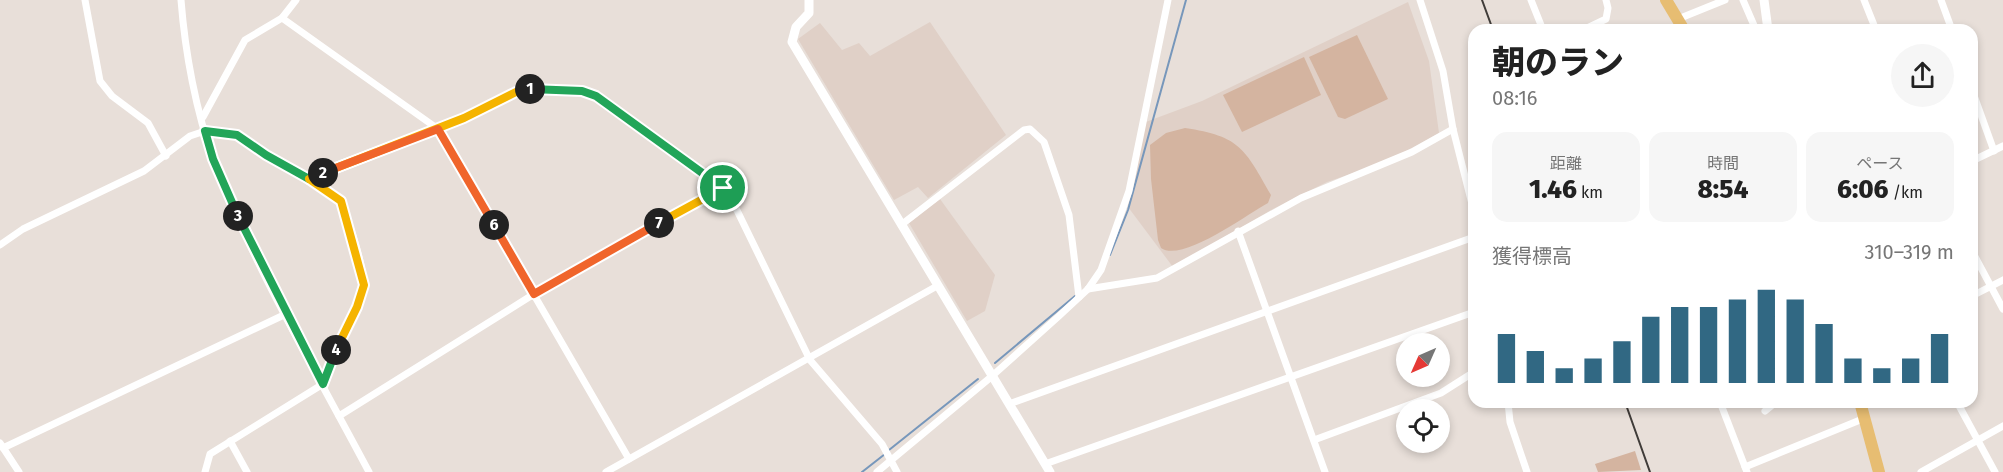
<!DOCTYPE html>
<html lang="ja">
<head>
<meta charset="utf-8">
<style>
  :root { --surface:#fff; --page:#f6f6f6; --text:#222; --muted:#767676; --accent:#316883 }
  body { margin:0; font-family:"Fira Sans","Noto Sans JP",sans-serif; background:var(--page); color:var(--text); height:100vh; display:flex; flex-direction:column; font-size:22px; white-space:nowrap }
  * { box-sizing:border-box; margin:0 }
  p { font-size:20px; color:var(--muted) }
  .icon { flex:none; width:33px; height:33px; fill:none; stroke:currentColor; stroke-width:2; stroke-linecap:round; stroke-linejoin:round }
  .map { position:relative; flex:1; overflow:hidden }
  .side { position:absolute; left:1468px; top:24px; width:510px; height:384px; display:flex; flex-direction:column; background:var(--surface); border-radius:18px; box-shadow:0 3px 9px #0003 }
  .side>* { flex:none }
  .needle { width:39px; rotate:225deg }
  .fabs { position:absolute; left:1396px; top:333px; display:grid; gap:12px }
  .fabs a { display:grid; place-items:center; width:54px; height:54px; border-radius:50%; background:var(--surface); box-shadow:0 3px 9px #0003; font-size:30px }
  .pin { position:absolute; display:grid; place-items:center; width:51px; height:51px; color:#fff; margin:-26px; border:3px solid #fff; border-radius:50%; box-shadow:0 2px 6px #0007 }
  .km { position:absolute; width:30px; height:30px; margin:-15px; border-radius:50%; background:#222; color:#fff; font-size:16px; line-height:30px; text-align:center }
  .round { display:grid; place-items:center; flex:none; width:63px; height:63px; border-radius:32px; background:var(--page) }
  .head { display:flex; align-items:center; justify-content:space-between; height:102px; padding:0 24px }
  h1 { font-size:33px; font-weight:800; line-height:45px }
  .stats { display:grid; grid-template-columns:repeat(3,1fr); gap:9px; height:102px; padding:6px 24px }
  .stats div { display:grid; align-content:center; border-radius:15px; background:var(--page); text-align:center }
  .stats b { font-size:26px; font-weight:800 }
  .stats small { font-size:16px; font-weight:400 }
  .stats p { font-size:16px }
  .chart { height:168px; padding:12px 24px }
  .chart p { display:flex; justify-content:space-between }
  .chart svg { width:100%; height:108px; margin-top:6px; stroke:var(--accent); stroke-width:6 }
  .map>svg:first-child { display:block }
  .built { fill:#e0d0c7 }
  .green { fill:#d4b4a0 }
  .lines { fill:none; stroke-linecap:round; stroke-linejoin:round }
  .stream { stroke:#7797bb; stroke-width:2 }
  .street { stroke:#fff; stroke-width:7 }
  .secondary { stroke:#fff; stroke-width:9 }
  .highway { stroke:#e7bd72; stroke-width:12 }
  .rail { stroke:#403c39; stroke-width:2 }
  .split-1-casing { stroke:#fff; stroke-width:12 }
  .split-2-casing { stroke:#fff; stroke-width:12 }
  .split-3-casing { stroke:#fff; stroke-width:12 }
  .split-4-casing { stroke:#fff; stroke-width:12 }
  .split-5-casing { stroke:#fff; stroke-width:12 }
  .split-6-casing { stroke:#fff; stroke-width:12 }
  .split-7-casing { stroke:#fff; stroke-width:12 }
  .split-8-casing { stroke:#fff; stroke-width:12 }
  .split-1 { stroke:#22a559; stroke-width:8 }
  .split-2 { stroke:#f5b400; stroke-width:8 }
  .split-3 { stroke:#22a559; stroke-width:8 }
  .split-4 { stroke:#22a559; stroke-width:8 }
  .split-5 { stroke:#f5b400; stroke-width:8 }
  .split-6 { stroke:#f0652b; stroke-width:8 }
  .split-7 { stroke:#f0652b; stroke-width:8 }
  .split-8 { stroke:#f5b400; stroke-width:8 }
</style>
</head>
<body>
<div class="map">
<svg width="2003" height="472" viewBox="0 0 2003 472">
  <rect width="100%" height="100%" fill="#e8dfd9"/>
  <g class="built">
    <polygon points="1408,2 1429,61 1439,133 1388,161 1327,182 1273,209 1173,267 1128,207 1143,123 1202,101"/>
    <polygon points="930,22 1006,135 928,198 918,187 894,200 798,39 820,23 842,50 859,43 870,56"/>
    <polygon points="940,199 995,275 985,311 967,321 909,223"/>
  </g>
  <g class="green">
    <polygon points="1357,35 1388,99 1345,119 1338,117 1309,57"/>
    <polygon points="1304,57 1321,95 1242,132 1223,95"/>
    <path d="M 1185,128 C 1240,136 1245,149 1271,195 L 1268,203 C 1246,215 1182,263 1161,248 L 1158,240 L 1151,179 L 1150,145 L 1166,133 Z"/>
    <polygon points="1635,451 1641,470 1598,472 1595,464"/>
  </g>
  <g class="lines">
    <g class="stream">
      <polyline points="1110,255 1128,210 1186,0"/>
      <polyline points="995,363 1075,296"/>
      <polyline points="889,450 978,379"/>
      <polyline points="862,472 885,454"/>
    </g>
    <g class="street">
      <polyline points="85,0 100,81 112,96 148,123 166,156"/>
      <path d="M 181,0 C 185,52 196,112 214,161 C 255,269 315,370 369,472"/>
      <polyline points="1420,0 1443,71 1453,129 1474,212"/>
      <polyline points="1531,0 1543,30"/>
      <polyline points="1743,0 1756,30"/>
      <polyline points="1864,0 1876,30"/>
      <polyline points="1941,0 1952,30"/>
      <polyline points="282,18 438,129 629,459"/>
      <polyline points="1678,19 1725,0"/>
      <polyline points="1583,30 1606,19 1608,8 1606,0"/>
      <polyline points="1972,90 1994,151"/>
      <polyline points="203,117 245,40 282,18 296,0"/>
      <polyline points="1972,161 2003,146"/>
      <polyline points="309,179 464,118 522,89 582,91 596,96 710,178 730,196 810,360 882,444 897,472"/>
      <polyline points="901,225 1024,130 1030,129 1044,142 1069,215 1079,297"/>
      <polyline points="1238,231 1325,472"/>
      <path d="M 0,245 L 23,229 L 144,171 L 190,136 L 205,131 L 237,135 L 341,201 C 348,219 365,268 363,286 C 361,318 331,351 323,384 L 210,454 L 205,472"/>
      <polyline points="1972,251 2003,309"/>
      <polyline points="1088,289 1157,278 1301,198 1412,152 1453,129"/>
      <polyline points="1972,296 2003,280"/>
      <polyline points="1508,402 1510,422 1527,472"/>
      <polyline points="1720,402 1747,472"/>
      <polyline points="1957,402 1995,472"/>
      <polyline points="1009,404 1474,237"/>
      <polyline points="1765,411 1776,402"/>
      <polyline points="339,416 534,294 723,188"/>
      <polyline points="1314,440 1441,393 1474,372"/>
      <polyline points="230,441 247,472"/>
      <polyline points="0,443 19,472"/>
      <polyline points="3,448 286,314"/>
      <polyline points="1045,464 1474,312"/>
      <polyline points="1745,467 1865,418"/>
      <polyline points="606,472 937,286"/>
      <polyline points="877,472 991,377 1059,316 1088,289 1101,270 1129,191 1168,0"/>
      <polyline points="1921,472 2003,426"/>
    </g>
    <g class="secondary">
      <polyline points="809,0 809,13 796,27 792,42 1050,472"/>
      <polyline points="1764,0 1768,30"/>
    </g>
    <g class="highway">
      <polyline points="1666,0 1684,30"/>
      <polyline points="1860,402 1879,472"/>
    </g>
    <g class="rail">
      <polyline points="1482,0 1493,30"/>
      <polyline points="1625,402 1650,472"/>
    </g>
  </g>
  <g class="lines">
    <defs>
      <polyline id="split-1" points="530,89 582,91 596,96 723,188"/>
      <polyline id="split-2" points="323,173 464,118 522,89 530,89"/>
      <polyline id="split-3" points="238,216 213,159 205,131 237,135 266,155 309,179 323,173"/>
      <polyline id="split-4" points="238,216 323,384 336,350"/>
      <polyline id="split-5" points="333,169 309,179 341,201 364,285 357,307 336,350"/>
      <polyline id="split-6" points="333,169 438,129 494,225"/>
      <polyline id="split-7" points="494,225 534,294 659,223"/>
      <polyline id="split-8" points="659,223 723,188"/>
    </defs>
    <use href="#split-1" class="split-1-casing"/>
    <use href="#split-2" class="split-2-casing"/>
    <use href="#split-3" class="split-3-casing"/>
    <use href="#split-4" class="split-4-casing"/>
    <use href="#split-5" class="split-5-casing"/>
    <use href="#split-6" class="split-6-casing"/>
    <use href="#split-7" class="split-7-casing"/>
    <use href="#split-8" class="split-8-casing"/>
    <use href="#split-1" class="split-1"/>
    <use href="#split-2" class="split-2"/>
    <use href="#split-3" class="split-3"/>
    <use href="#split-4" class="split-4"/>
    <use href="#split-5" class="split-5"/>
    <use href="#split-6" class="split-6"/>
    <use href="#split-7" class="split-7"/>
    <use href="#split-8" class="split-8"/>
  </g>
</svg>
<div class="fabs">
<a><svg class="needle" viewBox="-14 -14 28 28"><path d="M0-13l5 13h-10z" fill="#e53935"/><path d="M0 13l5-13h-10z" fill="#767676"/></svg></a>
<a><svg class="icon" aria-label="locate" viewBox="0 0 24 24"><circle cx="12" cy="12" r="6"/><path d="M12 2v4M12 18v4M2 12h4M18 12h4"/></svg></a>
</div>
<div class="pin" style="left:723px;top:188px;background:#1e9e55"><svg class="icon" aria-label="arrive" viewBox="0 0 24 24"><path d="M6 21V4h12l-3 4 3 4H6"/></svg></div>
<b class="km" style="left:530px;top:89px">1</b>
<b class="km" style="left:323px;top:173px">2</b>
<b class="km" style="left:238px;top:216px">3</b>
<b class="km" style="left:336px;top:350px">4</b>
<b class="km" style="left:494px;top:225px">6</b>
<b class="km" style="left:659px;top:223px">7</b>
<section class="side">
<div class="head"><div><h1>朝のラン</h1><p>08:16</p></div><a class="round"><svg class="icon" aria-label="share" viewBox="0 0 24 24"><path d="M12 15V3M7 8l5-5 5 5M5 13v7h14v-7"/></svg></a></div>
<div class="stats">
<div><p>距離</p><b>1.46<small> km</small></b></div>
<div><p>時間</p><b>8:54</b></div>
<div><p>ペース</p><b>6:06<small> /km</small></b></div>
</div>
<div class="chart"><p><span>獲得標高</span>310–319 m</p>
<svg viewBox="0 0 160 44" preserveAspectRatio="none"><path d="M5 44V24M15 44V31M25 44V38M35 44V34M45 44V27M55 44V17M65 44V13M75 44V13M85 44V10M95 44V6M105 44V10M115 44V20M125 44V34M135 44V38M145 44V34M155 44V24"/></svg>
</div>
</section>
</div>
</body>
</html>
